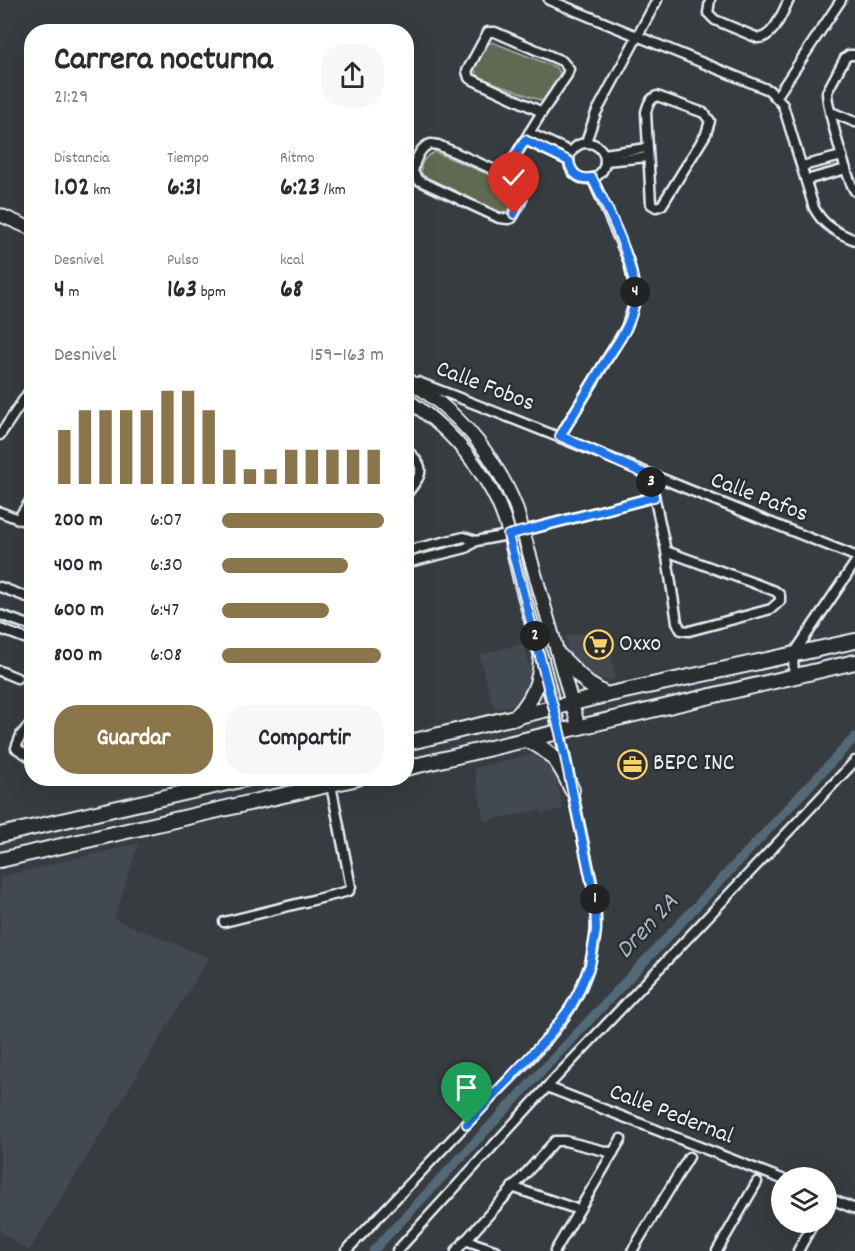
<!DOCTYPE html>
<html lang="es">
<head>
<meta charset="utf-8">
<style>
  :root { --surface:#fff; --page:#f7f7f7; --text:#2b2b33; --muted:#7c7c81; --accent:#8a764a }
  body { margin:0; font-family:Dekko,sans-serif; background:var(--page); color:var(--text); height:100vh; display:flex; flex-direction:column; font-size:22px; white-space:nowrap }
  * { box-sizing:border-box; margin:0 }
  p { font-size:20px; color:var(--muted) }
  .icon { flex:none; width:33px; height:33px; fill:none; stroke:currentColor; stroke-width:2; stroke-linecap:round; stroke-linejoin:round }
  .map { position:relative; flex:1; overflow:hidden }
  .panel { position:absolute; left:24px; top:24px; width:390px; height:762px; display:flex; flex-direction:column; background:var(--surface); border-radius:24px; box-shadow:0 6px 24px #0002 }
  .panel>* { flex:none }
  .fabs { position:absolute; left:771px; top:1167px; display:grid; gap:12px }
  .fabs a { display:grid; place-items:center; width:66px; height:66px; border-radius:50%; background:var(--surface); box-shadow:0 6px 24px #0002; font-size:30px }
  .pin { position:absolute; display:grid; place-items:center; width:51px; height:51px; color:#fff; margin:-62px -26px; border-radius:50% 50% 50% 0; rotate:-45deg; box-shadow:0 0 6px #0007 }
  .pin .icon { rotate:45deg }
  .km { position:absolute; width:30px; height:30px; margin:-15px; border-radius:50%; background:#222; color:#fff; font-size:16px; line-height:30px; text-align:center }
  .round { display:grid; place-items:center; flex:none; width:63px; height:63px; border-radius:24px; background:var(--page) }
  .overview { display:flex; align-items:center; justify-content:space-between; height:102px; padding:0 30px }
  h1 { font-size:33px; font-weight:700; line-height:45px }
  .stats { display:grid; grid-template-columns:repeat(3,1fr); gap:9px; height:102px; padding:6px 30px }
  .stats div { display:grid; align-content:center }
  .stats b { font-size:26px; font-weight:700 }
  .stats small { font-size:16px; font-weight:400 }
  .stats p { font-size:16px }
  .chart { height:168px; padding:12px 30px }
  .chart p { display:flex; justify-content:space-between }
  .chart svg { width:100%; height:108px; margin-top:6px; stroke:var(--accent); stroke-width:6 }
  .primary-button { display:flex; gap:12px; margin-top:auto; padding:12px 30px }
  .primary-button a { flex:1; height:69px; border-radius:24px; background:var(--accent); color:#fff; font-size:24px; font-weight:700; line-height:69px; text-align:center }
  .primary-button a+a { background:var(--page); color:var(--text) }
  ul { padding:0 30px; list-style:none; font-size:20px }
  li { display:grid; grid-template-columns:96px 72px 1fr; align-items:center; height:45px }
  li i { height:15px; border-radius:8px; background:var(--accent) }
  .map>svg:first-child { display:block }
  .built { fill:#434951 }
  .green { fill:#616b52; stroke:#a4aea5; stroke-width:1.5 }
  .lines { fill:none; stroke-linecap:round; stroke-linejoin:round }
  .canal { stroke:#536b76; stroke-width:9 }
  .street-casing { stroke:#e8f1f8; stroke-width:13 }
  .secondary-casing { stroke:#e8f1f8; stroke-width:16 }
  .primary-casing { stroke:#e8f1f8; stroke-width:18 }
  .street { stroke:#2a2d2e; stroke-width:8 }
  .secondary { stroke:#2a2d2e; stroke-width:12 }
  .primary { stroke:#2a2d2e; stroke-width:14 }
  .route-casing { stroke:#fff; stroke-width:12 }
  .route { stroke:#1a73e8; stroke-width:8 }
  .labels { text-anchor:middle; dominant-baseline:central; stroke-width:4.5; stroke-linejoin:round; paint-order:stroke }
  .street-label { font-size:24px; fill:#e8f1f8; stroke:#2a2d2e }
  .poi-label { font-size:24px; fill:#e8f1f8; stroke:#2a2d2e; text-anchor:start }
  .water-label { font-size:26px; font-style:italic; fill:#a5b5be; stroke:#2a2d2e }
</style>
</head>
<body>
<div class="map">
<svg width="855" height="1251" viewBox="0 0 855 1251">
  <rect width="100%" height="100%" fill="#373c41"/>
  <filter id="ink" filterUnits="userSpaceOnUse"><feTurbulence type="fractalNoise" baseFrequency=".0167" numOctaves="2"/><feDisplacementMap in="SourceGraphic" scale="12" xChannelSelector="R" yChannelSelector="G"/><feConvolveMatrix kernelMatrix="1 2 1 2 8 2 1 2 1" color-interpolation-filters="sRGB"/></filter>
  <g filter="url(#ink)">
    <g class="built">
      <polygon points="607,630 615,679 596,681 586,678 570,660 565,636"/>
      <polygon points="524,643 532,677 529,689 520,703 494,709 479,655"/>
      <polygon points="533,754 549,757 556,778 563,809 541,814 541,810 484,821 474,768"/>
      <polygon points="139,843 114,919 209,958 29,1251 0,1232 0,877"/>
    </g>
    <g class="green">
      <polygon points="492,42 555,67 560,72 555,86 545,102 484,79 477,75 474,68 482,49"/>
      <path d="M 435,152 L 509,183 L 515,189 C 516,200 513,214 498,212 L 424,177 C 416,167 425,156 435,152 Z"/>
    </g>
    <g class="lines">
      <polyline class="canal" points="373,1251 855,737"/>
      <defs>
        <g id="street">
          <path d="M 549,0 L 769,90 L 783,105 L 814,208 C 823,225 837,233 855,240"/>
          <path d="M 710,0 L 708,13 L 715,20 L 758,38 C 774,38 782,12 789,0"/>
          <path d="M 855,55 L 849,55 L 845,58 L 827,92 C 827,107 847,180 855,191"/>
          <path d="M 657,96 L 704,113 L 710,121 L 706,134 L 662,205 L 656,207 L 651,204 L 646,112 C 648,104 650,99 657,96 Z"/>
          <polyline points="777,96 841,0"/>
          <polyline points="831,112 855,122"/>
          <polyline points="529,133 571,152"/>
          <polyline points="525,140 569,161"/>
          <polyline points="586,142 596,113 657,0"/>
          <circle cx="587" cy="161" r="18"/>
          <path d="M 431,144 L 438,145 L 522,182 C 528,193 518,208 512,218 L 508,219 L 499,218 L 418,180 L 413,172 C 414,162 420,146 431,144 Z"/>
          <polyline points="604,154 647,148"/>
          <polyline points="605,161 648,157"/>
          <polyline points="802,166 842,156"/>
          <polyline points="504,174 542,112 567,75 569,69 562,61 495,32 488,32 467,71 469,78 542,112"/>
          <polyline points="806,180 846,169"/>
          <path d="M 418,382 C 565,438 709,499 855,556"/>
          <polyline points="0,435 32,387"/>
          <polyline points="560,436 626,328 634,304 635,291 629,262 592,178"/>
          <path d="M 406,450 C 429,468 421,475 406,495"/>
          <polyline points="650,476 666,551 677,622 681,630 689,631 771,609 780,601 780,595 775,591 666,551"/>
          <polyline points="0,512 32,524"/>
          <polyline points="18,519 32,498"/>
          <polyline points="406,551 464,537 476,541 508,535 654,497"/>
          <polyline points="406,563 466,548 476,541"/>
          <polyline points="0,587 32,599"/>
          <polyline points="0,615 32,626"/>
          <polyline points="0,629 32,641"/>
          <polyline points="0,671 17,678"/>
          <polyline points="794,677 793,655 855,563"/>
          <polyline points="32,722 21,735 16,748 32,758"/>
          <polyline points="224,922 349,891 351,887 331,785"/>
          <polyline points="547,1087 782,1179"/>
          <polyline points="512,1187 579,1210"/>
          <polyline points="826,1197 855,1209"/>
          <polyline points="465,1240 497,1251"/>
          <path d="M 346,1251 C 394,1200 442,1150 490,1099 C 521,1067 558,1034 578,994 C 595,960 600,925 593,888 L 560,733"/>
          <polyline points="397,1251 547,1087 855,761"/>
          <polyline points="456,1251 555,1141 565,1141 613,1153"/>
          <polyline points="555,1251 621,1139"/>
          <polyline points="632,1251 689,1157"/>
          <polyline points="717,1251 757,1182"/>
          <polyline points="798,1251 814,1222"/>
        </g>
        <g id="secondary">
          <polyline points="0,215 32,229"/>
          <path d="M 406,379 C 457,410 494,453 516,507 L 579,728"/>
          <path d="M 406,399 C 442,423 473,456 493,493 C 508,520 513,552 520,581 C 534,632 549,682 560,733"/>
        </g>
        <g id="primary">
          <polyline points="560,656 588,684 606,695"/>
          <path d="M 515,718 C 532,701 540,683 541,659"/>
          <path d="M 527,740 C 553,751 561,765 572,790"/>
          <polyline points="406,743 606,695 855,641"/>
          <polyline points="406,768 855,662"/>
          <polyline points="0,835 249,778"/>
          <polyline points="0,860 358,778"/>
        </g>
      </defs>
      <use href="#street" class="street-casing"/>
      <use href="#secondary" class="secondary-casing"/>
      <use href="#primary" class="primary-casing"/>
      <use href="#street" class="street"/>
      <use href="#secondary" class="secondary"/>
      <use href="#primary" class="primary"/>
    </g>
  </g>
  <g class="lines" filter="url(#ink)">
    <defs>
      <path id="route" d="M 467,1124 L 548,1037 L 570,1008 L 578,993 L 590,965 L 596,930 L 595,900 L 560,733 L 508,535 L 654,497 L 650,476 L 560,436 C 574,413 589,389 603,365 C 615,346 631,327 634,304 C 639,269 608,209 592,178 C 579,180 571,173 569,161 L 525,140 L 504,174 L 522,182 L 525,188 L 514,214"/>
    </defs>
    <use href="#route" class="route-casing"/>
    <use href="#route" class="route"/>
  </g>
  <defs>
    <symbol id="supermarket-ring" viewBox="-11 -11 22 22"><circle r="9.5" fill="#2a2d2e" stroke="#ffd166" stroke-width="1.5"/><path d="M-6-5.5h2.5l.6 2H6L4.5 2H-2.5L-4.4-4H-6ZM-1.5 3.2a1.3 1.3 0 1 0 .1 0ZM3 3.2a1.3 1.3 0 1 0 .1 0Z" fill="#ffd166"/></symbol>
    <symbol id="office-ring" viewBox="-11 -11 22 22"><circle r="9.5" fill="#2a2d2e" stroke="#ffd166" stroke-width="1.5"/><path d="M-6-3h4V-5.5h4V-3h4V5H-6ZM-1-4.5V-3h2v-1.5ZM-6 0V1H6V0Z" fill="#ffd166"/></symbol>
  </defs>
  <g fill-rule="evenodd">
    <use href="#supermarket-ring" x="582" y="628" width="33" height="33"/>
    <use href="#office-ring" x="616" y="748" width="33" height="33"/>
  </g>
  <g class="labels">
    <g class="street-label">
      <text transform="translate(485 387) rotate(21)">Calle Fobos</text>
      <text transform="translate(759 498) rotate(21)">Calle Pafos</text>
      <text transform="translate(671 1115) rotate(21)">Calle Pedernal</text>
    </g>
    <g class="poi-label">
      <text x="619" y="645">Oxxo</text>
      <text x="653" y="764">BEPC INC</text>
    </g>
    <g class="water-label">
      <text transform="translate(648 927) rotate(-47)">Dren 2A</text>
    </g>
  </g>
</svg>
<div class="fabs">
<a><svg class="icon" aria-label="layers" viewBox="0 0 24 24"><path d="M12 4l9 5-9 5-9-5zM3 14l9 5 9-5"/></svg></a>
</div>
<div class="pin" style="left:467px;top:1124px;background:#1e9e55"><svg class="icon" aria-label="arrive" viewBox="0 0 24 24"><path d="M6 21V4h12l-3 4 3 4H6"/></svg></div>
<div class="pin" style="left:514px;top:214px;background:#d93025"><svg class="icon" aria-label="check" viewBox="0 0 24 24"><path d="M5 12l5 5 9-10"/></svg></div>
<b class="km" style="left:595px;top:899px">1</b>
<b class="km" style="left:535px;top:636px">2</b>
<b class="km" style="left:651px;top:482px">3</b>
<b class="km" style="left:635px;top:292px">4</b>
<section class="panel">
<div class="overview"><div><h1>Carrera nocturna</h1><p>21:29</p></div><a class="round"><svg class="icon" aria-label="share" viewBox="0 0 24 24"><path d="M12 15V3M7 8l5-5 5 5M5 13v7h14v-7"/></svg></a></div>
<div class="stats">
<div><p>Distancia</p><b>1.02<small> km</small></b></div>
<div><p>Tiempo</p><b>6:31</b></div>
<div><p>Ritmo</p><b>6:23<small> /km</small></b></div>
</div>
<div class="stats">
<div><p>Desnivel</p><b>4<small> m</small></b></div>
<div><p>Pulso</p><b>163<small> bpm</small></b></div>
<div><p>kcal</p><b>68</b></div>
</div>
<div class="chart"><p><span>Desnivel</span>159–163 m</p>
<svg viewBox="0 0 160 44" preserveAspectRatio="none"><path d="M5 44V22M15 44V14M25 44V14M35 44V14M45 44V14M55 44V6M65 44V6M75 44V14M85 44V30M95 44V38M105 44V38M115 44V30M125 44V30M135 44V30M145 44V30M155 44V30"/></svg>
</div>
<ul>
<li><b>200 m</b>6:07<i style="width:100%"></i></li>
<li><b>400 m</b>6:30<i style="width:78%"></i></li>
<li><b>600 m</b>6:47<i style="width:66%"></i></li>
<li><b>800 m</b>6:08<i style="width:98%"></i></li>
</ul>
<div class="primary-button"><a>Guardar</a><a>Compartir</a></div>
</section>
</div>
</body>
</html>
